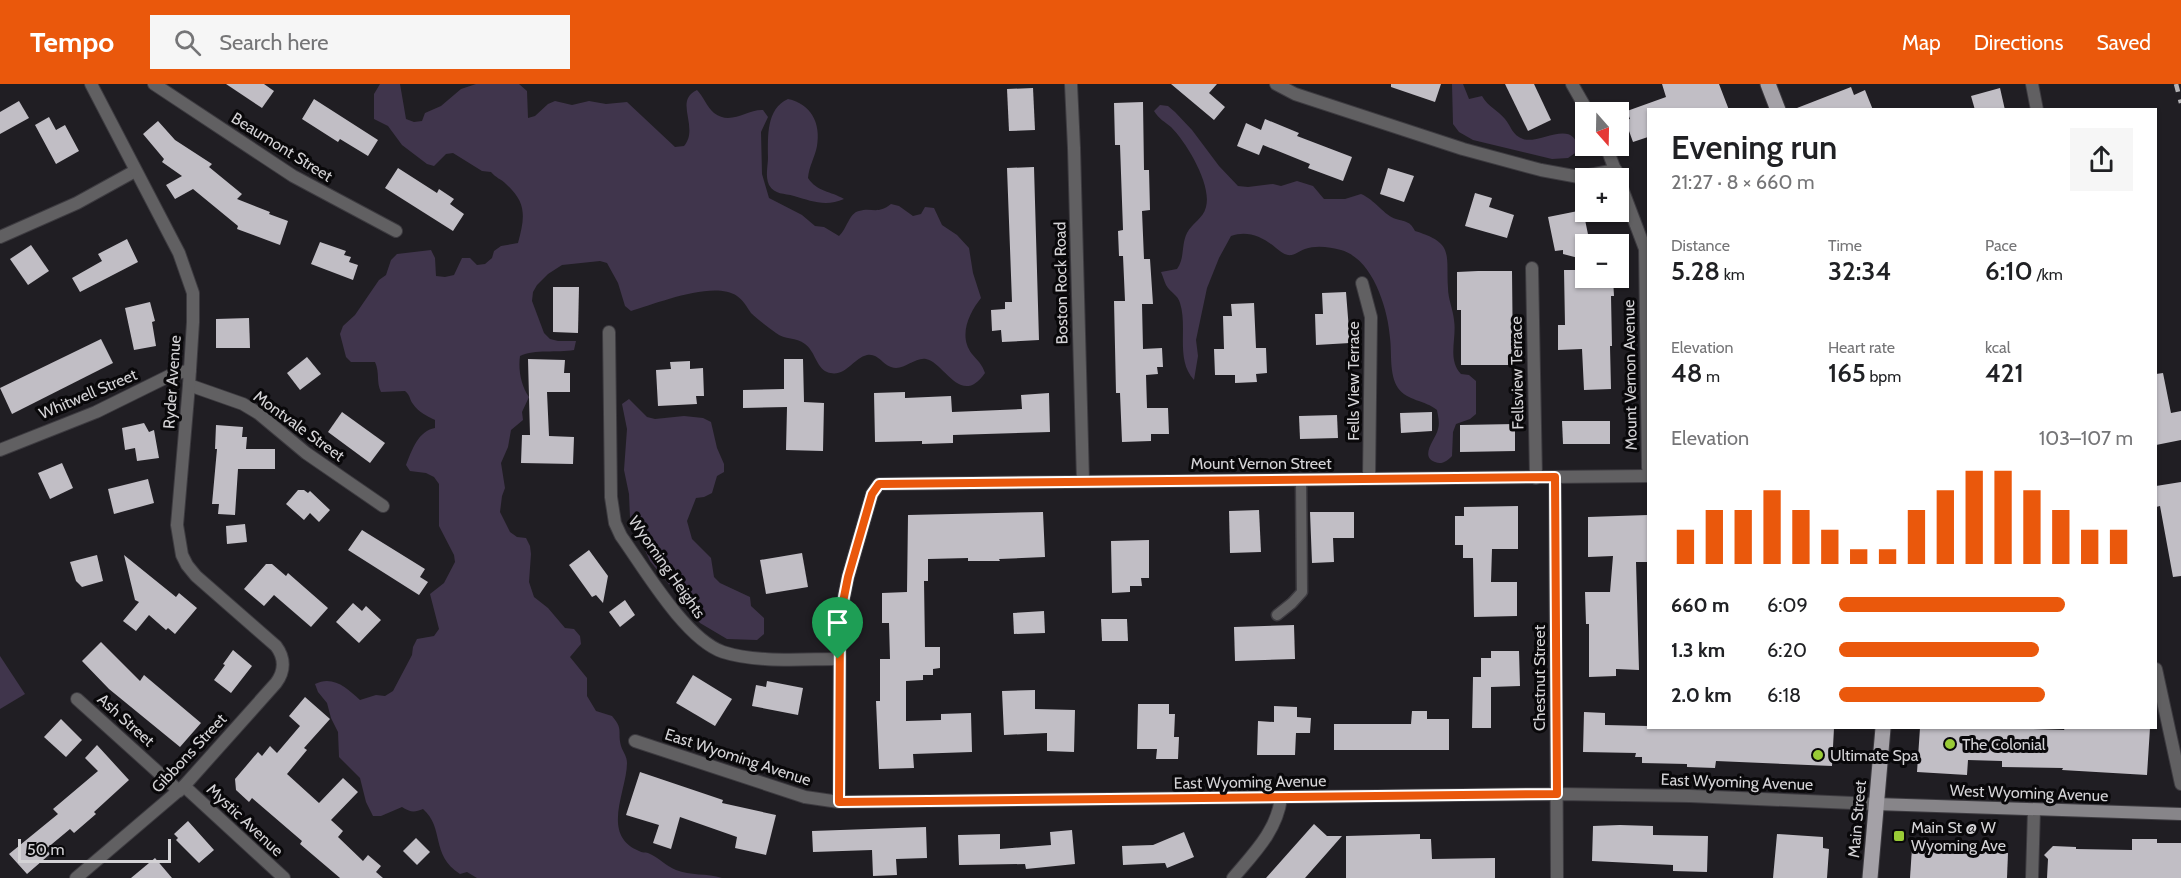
<!DOCTYPE html>
<html lang="en">
<head>
<meta charset="utf-8">
<style>
  :root { --surface:#fff; --page:#f6f6f6; --text:#202124; --muted:#757577; --accent:#ea580c }
  body { margin:0; font-family:Cabin,sans-serif; background:var(--page); color:var(--text); height:100vh; display:flex; flex-direction:column; font-size:22px; white-space:nowrap }
  * { box-sizing:border-box; margin:0 }
  p { font-size:20px; color:var(--muted) }
  .icon { flex:none; width:33px; height:33px; fill:none; stroke:currentColor; stroke-width:2; stroke-linecap:round; stroke-linejoin:round }
  .map { position:relative; flex:1; overflow:hidden }
  .details { position:absolute; left:1647px; top:24px; width:510px; height:621px; display:flex; flex-direction:column; background:var(--surface); border-radius:0px; box-shadow:0 2px 4px #0004 }
  .details>* { flex:none }
  .needle { width:39px; rotate:160deg }
  .fabs { position:absolute; left:1575px; top:18px; display:grid; gap:12px }
  .fabs a { display:grid; place-items:center; width:54px; height:54px; border-radius:0px; background:var(--surface); box-shadow:0 2px 4px #0004; font-size:30px }
  .scale { position:absolute; left:18px; bottom:15px; width:153px; box-sizing:border-box; padding-left:6px; border:3px solid #d4d3d6; border-top:0; font-size:16px; line-height:21px; white-space:nowrap; color:#d4d3d6; -webkit-text-stroke:4px #09080a; paint-order:stroke }
  .pin { position:absolute; display:grid; place-items:center; width:51px; height:51px; color:#fff; margin:-62px -26px; border-radius:50% 50% 50% 0; rotate:-45deg; box-shadow:0 0 6px #0007 }
  .pin .icon { rotate:45deg }
  .round { display:grid; place-items:center; flex:none; width:63px; height:63px; border-radius:0px; background:var(--page) }
  .head { display:flex; align-items:center; justify-content:space-between; height:102px; padding:0 24px }
  h1 { font-size:33px; font-weight:600; line-height:45px }
  .figures { display:grid; grid-template-columns:repeat(3,1fr); gap:9px; height:102px; padding:6px 24px }
  .figures div { display:grid; align-content:center }
  .figures b { font-size:26px; font-weight:600 }
  .figures small { font-size:16px; font-weight:400 }
  .figures p { font-size:16px }
  .chart { height:168px; padding:12px 24px }
  .chart p { display:flex; justify-content:space-between }
  .chart svg { width:100%; height:108px; margin-top:6px; stroke:var(--accent); stroke-width:6 }
  ul { padding:0 24px; list-style:none; font-size:20px }
  li { display:grid; grid-template-columns:96px 72px 1fr; align-items:center; height:45px }
  li i { height:15px; border-radius:8px; background:var(--accent) }
  header { display:flex; align-items:center; gap:36px; box-sizing:border-box; height:84px; padding:0 30px; background:var(--accent); color:#fff }
  header strong { font-size:28px }
  nav { display:flex; gap:33px; margin-inline-start:auto; font-size:21px }
  .search { width:420px; height:54px; background:var(--page); display:flex; align-items:center; gap:15px; box-sizing:border-box; padding:0 21px; border-radius:0px; color:var(--muted); font-size:22px }
  .map>svg:first-child { display:block }
  .green { fill:#40354c }
  .building { fill:#c1bec5 }
  .lines { fill:none; stroke-linecap:round; stroke-linejoin:round }
  .lane-casing { stroke:#3d3b40; stroke-width:13 }
  .street-casing { stroke:#3d3b40; stroke-width:14 }
  .secondary-casing { stroke:#3d3b40; stroke-width:14 }
  .primary-casing { stroke:#3d3b40; stroke-width:17 }
  .lane { stroke:#616062; stroke-width:10 }
  .street { stroke:#616062; stroke-width:12 }
  .secondary { stroke:#878589; stroke-width:12 }
  .primary { stroke:#a4a1a7; stroke-width:15 }
  .rail { stroke:#b4b3b6; stroke-width:4.5; stroke-dasharray:8 8; stroke-linecap:butt }
  .route-casing { stroke:#fff; stroke-width:12 }
  .route { stroke:#ea580c; stroke-width:8 }
  .poi-dot { fill:#99cb36; stroke:#09080a; stroke-width:2 }
  .labels { text-anchor:middle; dominant-baseline:central; stroke-width:6; stroke-linejoin:round; paint-order:stroke }
  .street-label { font-size:16px; fill:#d4d3d6; stroke:#09080a }
  .poi-label { font-size:16px; fill:#d4d3d6; stroke:#09080a; text-anchor:start }
</style>
</head>
<body>
<header>
<strong>Tempo</strong>
<div class="search"><svg class="icon" aria-label="search" viewBox="0 0 24 24"><circle cx="10" cy="10" r="6"/><path d="M15 15l6 6"/></svg>Search here</div>
<nav><a>Map</a><a>Directions</a><a>Saved</a></nav>
</header>
<div class="map">
<svg width="2181" height="794" viewBox="0 0 2181 794">
  <rect width="100%" height="100%" fill="#201e23"/>
  <g class="green">
    <path d="M 380,0 L 400,0 L 406,35 L 414,38 L 422,37 L 425,29 L 441,22 L 461,5 L 476,0 L 519,0 L 527,7 L 528,34 L 535,32 L 548,20 L 555,17 L 572,21 L 589,17 L 606,20 L 627,18 L 675,63 L 684,62 C 700,43 673,17 697,6 C 703,12 707,23 714,29 C 731,42 747,25 763,26 L 768,33 L 761,48 L 762,90 L 769,114 L 802,131 L 815,142 L 824,143 L 839,152 C 847,145 849,129 859,127 C 872,123 877,131 891,120 L 899,122 L 913,132 L 921,130 L 925,123 L 934,124 L 942,141 L 957,151 L 969,164 L 973,189 L 981,214 C 969,229 958,252 972,270 C 978,277 982,280 985,289 C 961,324 944,278 926,275 C 914,273 903,288 891,283 C 882,280 878,269 867,271 C 853,274 845,295 827,288 C 816,283 815,267 805,260 C 796,253 785,256 776,249 C 768,243 758,236 751,229 C 747,223 743,216 737,212 C 713,196 656,220 631,227 L 625,222 L 618,199 L 607,179 L 600,177 L 562,181 L 548,190 L 537,201 L 533,208 L 532,217 L 544,249 L 550,255 L 558,257 L 576,257 L 574,266 C 557,269 535,265 520,272 C 518,285 521,302 529,313 L 522,328 L 523,336 L 511,346 L 508,363 L 501,379 L 505,404 L 502,412 L 500,428 L 510,448 L 517,453 L 526,454 L 530,462 L 531,470 L 529,498 L 534,513 L 548,524 L 565,544 L 574,545 L 580,552 L 581,560 L 570,573 L 587,594 L 587,612 L 596,627 L 612,632 C 624,646 617,647 621,662 C 623,668 627,672 627,679 C 627,707 600,751 639,767 C 642,769 645,768 648,769 C 658,773 666,782 676,786 C 690,792 707,789 722,794 L 477,794 L 467,788 L 460,790 C 430,771 445,744 423,725 C 414,729 410,728 402,723 L 381,732 L 373,732 L 366,718 L 360,694 L 339,673 L 338,648 L 331,634 L 327,619 L 318,608 L 315,600 C 333,591 347,604 360,616 L 376,611 L 385,612 L 393,607 L 412,571 L 413,563 L 417,555 L 434,552 L 439,545 L 430,510 L 444,499 L 455,478 L 454,471 L 439,442 L 439,400 L 434,393 L 426,389 L 410,387 L 406,381 C 412,366 418,347 435,344 L 435,336 C 427,332 418,328 413,320 C 409,315 411,312 405,307 L 381,308 C 376,298 380,289 375,278 L 351,278 L 346,273 L 340,250 L 343,242 L 355,231 L 379,196 L 386,191 L 391,176 L 397,170 L 431,166 L 435,174 L 436,192 L 445,193 L 454,191 L 462,174 L 470,174 L 477,181 L 485,180 L 492,174 L 494,167 L 501,162 L 518,159 C 525,133 527,119 506,100 C 501,95 496,94 491,88 L 482,87 L 453,69 L 446,70 L 434,82 L 427,80 L 402,61 L 388,42 L 374,35 L 374,10 Z"/>
    <path d="M 1452,0 L 1463,0 L 1469,15 L 1482,12 C 1488,23 1498,26 1505,35 C 1511,42 1512,51 1523,55 C 1539,61 1576,32 1578,67 L 1568,74 L 1552,75 L 1473,56 L 1459,48 L 1453,40 Z"/>
    <path d="M 788,15 C 811,20 821,39 817,62 C 815,73 809,82 808,94 C 817,108 831,107 844,115 C 826,123 811,117 794,112 C 784,109 775,111 769,101 C 765,92 768,82 768,73 C 768,52 766,25 788,15 Z"/>
    <path d="M 1160,21 L 1168,22 L 1175,28 L 1192,46 L 1219,82 L 1238,102 L 1248,103 L 1273,100 L 1281,102 L 1297,97 L 1313,102 L 1324,115 L 1345,115 L 1361,110 C 1374,115 1385,132 1396,135 C 1406,138 1410,137 1415,147 C 1454,159 1446,169 1448,204 C 1448,215 1453,225 1454,236 C 1457,255 1447,275 1461,290 L 1469,291 L 1476,297 L 1476,330 L 1470,335 L 1456,340 L 1453,348 L 1452,372 C 1447,377 1442,381 1435,378 C 1419,372 1436,355 1438,345 C 1440,339 1438,332 1437,326 C 1425,316 1407,317 1398,304 C 1389,290 1392,269 1390,254 C 1388,225 1373,175 1341,166 C 1330,163 1316,161 1305,165 C 1299,167 1294,172 1288,171 C 1283,170 1280,167 1276,164 C 1263,153 1248,146 1231,152 L 1219,174 L 1207,204 L 1196,256 L 1198,272 L 1194,296 C 1175,275 1188,244 1180,219 C 1178,211 1170,208 1166,201 C 1164,197 1163,192 1161,188 L 1177,185 C 1185,174 1181,161 1187,149 C 1192,139 1203,135 1206,123 C 1212,101 1187,59 1171,43 C 1165,38 1159,35 1154,27 Z"/>
    <polygon points="629,315 647,333 655,335 684,332 703,334 711,338 717,364 724,380 724,388 717,392 712,409 704,413 696,414 687,437 692,455 711,474 714,493 720,499 750,513 751,522 764,534 764,550 757,556 727,555 700,539 650,477 630,434 629,410 624,386 627,345 622,320"/>
    <polygon points="0,572 25,610 0,625"/>
  </g>
  <g class="building">
    <polygon points="226,0 264,0 274,7 262,24"/>
    <polygon points="1171,0 1217,0 1209,9 1225,23 1214,36"/>
    <polygon points="1391,0 1441,0 1435,18 1391,3"/>
    <polygon points="1505,0 1534,0 1551,36 1528,47"/>
    <polygon points="1662,0 1719,0 1729,26 1648,26 1648,53 1633,58 1625,36 1630,35 1627,27 1666,13"/>
    <polygon points="1851,3 1854,11 1865,6 1873,26 1797,26 1797,24"/>
    <polygon points="1033,4 1035,46 1009,47 1007,5"/>
    <polygon points="2000,4 2005,26 1975,26 1971,12"/>
    <polygon points="314,15 378,56 368,72 340,55 338,58 302,35"/>
    <polygon points="19,17 29,34 0,50 0,28"/>
    <polygon points="1143,18 1144,86 1149,86 1150,126 1142,127 1144,175 1150,175 1153,220 1142,220 1143,265 1162,264 1163,283 1157,283 1158,290 1146,291 1147,324 1168,324 1169,350 1151,350 1151,357 1122,358 1120,309 1116,309 1114,217 1125,217 1123,172 1119,172 1118,147 1123,146 1120,61 1115,61 1114,19"/>
    <polygon points="49,33 56,46 65,41 79,67 56,80 35,41"/>
    <polygon points="1265,35 1299,49 1297,52 1352,73 1343,97 1308,84 1310,80 1263,61 1259,71 1237,62 1246,39 1261,46"/>
    <polygon points="158,37 175,56 212,80 209,83 242,110 237,115 270,128 269,130 288,137 280,161 237,145 238,142 193,105 175,115 166,101 182,92 162,78 164,75 143,50"/>
    <polygon points="1034,83 1039,256 1002,258 1001,246 992,247 991,226 1005,225 1005,218 1012,218 1007,84"/>
    <polygon points="398,84 437,109 439,105 454,115 450,120 464,130 453,147 385,104"/>
    <polygon points="1388,84 1414,92 1404,118 1380,110"/>
    <polygon points="1475,109 1492,114 1489,123 1514,131 1507,154 1465,142"/>
    <polygon points="1583,126 1590,160 1586,160 1586,176 1563,170 1563,166 1555,167 1548,133"/>
    <polygon points="127,155 138,178 80,208 72,194 102,177 98,170"/>
    <polygon points="320,158 346,167 344,171 351,173 349,178 358,181 353,196 311,180"/>
    <polygon points="31,161 49,187 28,201 10,175"/>
    <polygon points="1564,186 1586,186 1586,194 1613,194 1614,212 1611,212 1612,262 1610,262 1611,305 1584,306 1582,265 1558,266 1558,241 1565,241"/>
    <polygon points="1478,187 1512,187 1513,281 1461,281 1461,226 1457,226 1457,188"/>
    <polygon points="553,203 579,203 578,249 553,248"/>
    <polygon points="1346,208 1350,259 1316,261 1315,230 1323,230 1322,209"/>
    <polygon points="150,218 155,237 152,238 156,262 134,266 125,224"/>
    <polygon points="1254,219 1256,264 1266,264 1267,289 1256,290 1257,298 1235,299 1235,291 1215,291 1214,265 1224,265 1223,232 1232,232 1231,220"/>
    <polygon points="249,234 250,264 216,264 216,235"/>
    <polygon points="101,255 113,279 12,330 0,304"/>
    <polygon points="307,273 321,290 300,306 287,289"/>
    <polygon points="528,275 565,276 564,289 570,289 570,308 547,308 549,352 574,353 573,380 521,379 522,351 530,351"/>
    <polygon points="784,275 803,275 804,318 824,319 823,367 786,366 787,323 743,324 743,306 784,305"/>
    <polygon points="690,277 690,285 703,284 704,312 696,312 697,320 658,322 656,286 671,285 670,278"/>
    <polygon points="2163,289 2171,329 2181,327 2181,356 2156,361 2156,290"/>
    <polygon points="905,308 905,314 951,312 952,328 1022,325 1021,311 1049,309 1050,348 953,351 953,359 922,360 922,357 875,358 874,309"/>
    <polygon points="342,328 385,359 370,379 328,348"/>
    <polygon points="1432,328 1432,347 1401,349 1400,329"/>
    <polygon points="1337,331 1338,354 1300,355 1299,332"/>
    <polygon points="1562,337 1610,337 1610,360 1563,360"/>
    <polygon points="144,339 149,348 154,346 159,374 137,377 135,364 125,366 122,344"/>
    <polygon points="1515,340 1515,367 1460,368 1460,341"/>
    <polygon points="216,341 243,343 242,353 247,353 246,365 275,365 275,385 238,385 235,431 218,430 219,420 212,420 217,365 215,365"/>
    <polygon points="62,379 73,404 50,415 38,389"/>
    <polygon points="148,395 154,419 114,430 108,405"/>
    <polygon points="2181,398 2181,492 2173,493 2160,422 2156,423 2156,402"/>
    <polygon points="298,406 304,406 308,409 310,407 330,426 319,438 310,429 304,436 286,420"/>
    <polygon points="1518,422 1518,465 1492,465 1491,498 1517,498 1517,532 1474,533 1473,474 1463,474 1463,461 1455,461 1455,432 1464,432 1464,423"/>
    <polygon points="1259,426 1261,468 1230,469 1229,427"/>
    <polygon points="1043,428 1045,473 999,475 1000,477 968,477 968,474 928,475 928,497 924,497 925,563 940,563 940,584 933,585 933,591 923,591 923,596 906,597 906,637 941,636 941,630 971,629 972,668 913,670 914,684 879,685 876,617 880,617 880,575 890,575 889,539 882,539 882,509 907,508 908,431"/>
    <polygon points="1310,428 1354,428 1354,454 1333,454 1334,478 1312,479"/>
    <polygon points="1648,431 1648,478 1636,478 1639,586 1616,585 1616,592 1589,593 1589,540 1586,540 1585,508 1610,508 1613,472 1588,473 1588,433"/>
    <polygon points="245,440 247,458 227,460 226,442"/>
    <polygon points="362,446 425,485 420,493 428,498 419,511 348,466"/>
    <polygon points="1149,456 1149,494 1141,494 1142,502 1130,502 1130,508 1112,509 1111,457"/>
    <polygon points="589,466 608,492 603,519 596,511 592,513 569,481"/>
    <polygon points="802,469 808,503 766,510 760,476"/>
    <polygon points="97,471 103,497 82,503 76,497 70,478"/>
    <polygon points="124,471 176,513 179,509 197,524 175,550 168,544 166,546 149,531 136,547 123,537 139,518 135,516"/>
    <polygon points="266,480 272,480 286,492 288,489 328,524 311,543 274,511 264,522 244,505"/>
    <polygon points="625,516 635,531 620,543 609,528"/>
    <polygon points="353,519 362,527 366,522 381,536 359,559 336,538"/>
    <polygon points="1044,527 1045,549 1014,550 1013,529"/>
    <polygon points="1101,535 1127,535 1128,557 1102,557"/>
    <polygon points="1294,541 1295,575 1235,577 1234,543"/>
    <polygon points="101,558 140,597 144,591 201,639 180,663 109,605 82,577"/>
    <polygon points="233,566 252,582 231,609 214,596 225,581 223,580"/>
    <polygon points="1491,567 1519,567 1520,602 1491,603 1491,644 1472,644 1473,593 1481,593 1481,574 1491,574"/>
    <polygon points="693,591 732,615 715,642 676,619"/>
    <polygon points="767,597 803,604 798,631 752,622 756,601 766,603"/>
    <polygon points="1035,606 1035,625 1075,626 1074,668 1047,667 1047,649 1004,651 1002,607"/>
    <polygon points="305,613 330,635 304,664 307,666 287,690 319,719 343,694 358,708 331,736 343,747 338,753 363,777 368,771 381,782 376,788 383,794 340,794 300,760 302,757 252,714 249,718 236,706 235,695 258,668 262,672 270,662 277,669 300,642 289,632"/>
    <polygon points="1138,620 1169,620 1169,630 1175,630 1174,653 1179,653 1178,675 1156,675 1157,665 1137,665"/>
    <polygon points="1274,622 1297,623 1297,633 1311,634 1310,649 1296,649 1295,671 1257,671 1258,637 1274,638"/>
    <polygon points="1412,627 1427,627 1427,635 1449,635 1449,666 1334,666 1334,640 1411,640"/>
    <polygon points="1584,628 1605,629 1605,641 1648,642 1648,644 1834,644 1832,682 1716,677 1715,684 1687,683 1687,680 1642,679 1642,673 1635,673 1636,669 1583,668"/>
    <polygon points="61,635 82,656 66,673 44,653"/>
    <polygon points="1920,644 2033,644 2033,645 2064,646 2065,644 2150,644 2147,691 2062,686 2063,684 2002,683 2002,677 1968,676 1967,691 1917,688"/>
    <polygon points="97,661 129,696 94,728 96,730 74,749 70,745 46,765 50,770 27,790 9,770 58,730 53,725 98,687 85,674"/>
    <polygon points="640,688 723,716 722,719 776,731 766,771 735,764 737,753 680,733 671,765 653,759 659,741 626,731"/>
    <polygon points="188,737 214,766 199,779 176,756 178,754 174,750"/>
    <polygon points="1314,740 1327,752 1342,752 1305,794 1266,794"/>
    <polygon points="1620,741 1653,742 1653,751 1708,752 1707,788 1673,787 1673,781 1592,777 1593,742"/>
    <polygon points="926,743 927,774 896,775 897,791 873,792 872,766 813,768 812,747"/>
    <polygon points="1072,746 1075,780 1026,785 1025,780 959,781 958,751 1000,750 1000,765 1051,761 1050,748"/>
    <polygon points="1184,748 1194,773 1167,784 1165,779 1123,781 1122,762 1153,761"/>
    <polygon points="1420,750 1420,755 1431,755 1432,775 1495,774 1495,794 1346,794 1346,752"/>
    <polygon points="1777,750 1823,753 1823,764 1829,765 1827,794 1773,794"/>
    <polygon points="416,754 430,768 417,781 403,767"/>
    <polygon points="2132,755 2157,755 2157,759 2181,759 2181,794 2047,794 2048,775 2044,771 2053,762 2076,763 2076,765 2132,766"/>
    <polygon points="1912,764 2008,769 2007,794 1910,794"/>
    <polygon points="155,774 172,794 131,794"/>
  </g>
  <g class="lines">
    <defs>
      <polyline id="lane" points="1277,531 1292,519 1302,508 1301,395"/>
      <g id="street">
        <polyline points="154,0 293,92 396,147"/>
        <polyline points="1071,0 1074,64 1083,397"/>
        <polyline points="1276,0 1295,10 1463,65 1541,86 1579,93 1616,86"/>
        <polyline points="1572,0 1588,28"/>
        <polyline points="2032,0 2037,26"/>
        <polyline points="1606,62 1645,165 1648,384"/>
        <polyline points="0,153 77,119 135,87"/>
        <polyline points="1532,184 1536,394"/>
        <polyline points="1362,199 1371,233 1369,395"/>
        <path d="M 609,248 L 611,413 L 615,439 L 621,452 C 644,484 685,555 723,568 C 757,579 803,575 838,575"/>
        <polyline points="189,301 243,320 258,329 306,369 383,422"/>
        <polyline points="0,366 96,328 171,291 190,286"/>
        <polyline points="1555,393 1557,794"/>
        <polyline points="2156,585 2181,700"/>
        <polyline points="77,615 179,707"/>
        <polyline points="635,657 805,713 839,718 1557,710 1690,712 1876,720"/>
        <polyline points="184,702 284,794"/>
        <polyline points="839,718 840,533 848,493 872,410 879,400 1648,392"/>
        <path d="M 76,794 L 184,702 L 276,599 C 285,587 285,574 276,562 L 196,492 L 187,481 L 182,471 L 177,441 L 189,301 L 193,238 L 193,209 L 179,169 L 91,0"/>
        <path d="M 1233,794 C 1253,770 1277,747 1281,714"/>
        <polyline points="2032,794 2034,726"/>
      </g>
      <polyline id="secondary" points="1876,720 2181,730"/>
      <g id="primary">
        <polyline points="1768,0 1778,26"/>
        <polyline points="1870,794 1883,644"/>
      </g>
    </defs>
    <use href="#lane" class="lane-casing"/>
    <use href="#street" class="street-casing"/>
    <use href="#secondary" class="secondary-casing"/>
    <use href="#primary" class="primary-casing"/>
    <use href="#lane" class="lane"/>
    <use href="#street" class="street"/>
    <use href="#secondary" class="secondary"/>
    <use href="#primary" class="primary"/>
    <polyline class="rail" points="2176,0 2181,19"/>
  </g>
  <g class="lines">
    <defs>
      <polygon id="route" points="1555,393 1557,710 839,718 840,533 848,493 872,410 879,400"/>
    </defs>
    <use href="#route" class="route-casing"/>
    <use href="#route" class="route"/>
  </g>
  <g class="poi-dot">
    <circle cx="1950" cy="660" r="6"/>
    <circle cx="1818" cy="671" r="6"/>
    <rect x="1893" y="746" width="12" height="12" rx="3"/>
  </g>
  <g class="labels">
    <g class="street-label">
      <text transform="translate(282 63) rotate(32)">Beaumont Street</text>
      <text transform="translate(1061 199) rotate(-91)">Boston Rock Road</text>
      <text transform="translate(1517 289) rotate(-91)">Fellsview Terrace</text>
      <text transform="translate(1630 291) rotate(-91)">Mount Vernon Avenue</text>
      <text transform="translate(1353 297) rotate(-90)">Fells View Terrace</text>
      <text transform="translate(172 298) rotate(-86)">Ryder Avenue</text>
      <text transform="translate(88 310) rotate(-23)">Whitwell Street</text>
      <text transform="translate(299 342) rotate(36)">Montvale Street</text>
      <text x="1261" y="379">Mount Vernon Street</text>
      <text transform="translate(667 483) rotate(55)">Wyoming Heights</text>
      <text transform="translate(1539 594) rotate(-90)">Chestnut Street</text>
      <text transform="translate(126 636) rotate(42)">Ash Street</text>
      <text transform="translate(189 669) rotate(-47)">Gibbons Street</text>
      <text transform="translate(738 673) rotate(18)">East Wyoming Avenue</text>
      <text transform="translate(1250 698) rotate(-1)">East Wyoming Avenue</text>
      <text transform="translate(1737 698) rotate(2)">East Wyoming Avenue</text>
      <text transform="translate(2029 709) rotate(2)">West Wyoming Avenue</text>
      <text transform="translate(1857 735) rotate(-85)">Main Street</text>
      <text transform="translate(245 736) rotate(43)">Mystic Avenue</text>
    </g>
    <g class="poi-label">
      <text x="1962" y="660">The Colonial</text>
      <text x="1830" y="671">Ultimate Spa</text>
      <text x="1911" y="743">Main St @ W<tspan x="1911" dy="18">Wyoming Ave</tspan></text>
    </g>
  </g>
</svg>
<div class="fabs">
<a><svg class="needle" viewBox="-14 -14 28 28"><path d="M0-13l5 13h-10z" fill="#e53935"/><path d="M0 13l5-13h-10z" fill="#757577"/></svg></a>
<a>+</a>
<a>−</a>
</div>
<div class="scale">50 m</div>
<div class="pin" style="left:838px;top:575px;background:#1e9e55"><svg class="icon" aria-label="arrive" viewBox="0 0 24 24"><path d="M6 21V4h12l-3 4 3 4H6"/></svg></div>
<section class="details">
<div class="head"><div><h1>Evening run</h1><p>21:27 · 8 × 660 m</p></div><a class="round"><svg class="icon" aria-label="share" viewBox="0 0 24 24"><path d="M12 15V3M7 8l5-5 5 5M5 13v7h14v-7"/></svg></a></div>
<div class="figures">
<div><p>Distance</p><b>5.28<small> km</small></b></div>
<div><p>Time</p><b>32:34</b></div>
<div><p>Pace</p><b>6:10<small> /km</small></b></div>
</div>
<div class="figures">
<div><p>Elevation</p><b>48<small> m</small></b></div>
<div><p>Heart rate</p><b>165<small> bpm</small></b></div>
<div><p>kcal</p><b>421</b></div>
</div>
<div class="chart"><p><span>Elevation</span>103–107 m</p>
<svg viewBox="0 0 160 44" preserveAspectRatio="none"><path d="M5 44V30M15 44V22M25 44V22M35 44V14M45 44V22M55 44V30M65 44V38M75 44V38M85 44V22M95 44V14M105 44V6M115 44V6M125 44V14M135 44V22M145 44V30M155 44V30"/></svg>
</div>
<ul>
<li><b>660 m</b>6:09<i style="width:77%"></i></li>
<li><b>1.3 km</b>6:20<i style="width:68%"></i></li>
<li><b>2.0 km</b>6:18<i style="width:70%"></i></li>
</ul>
</section>
</div>
</body>
</html>
